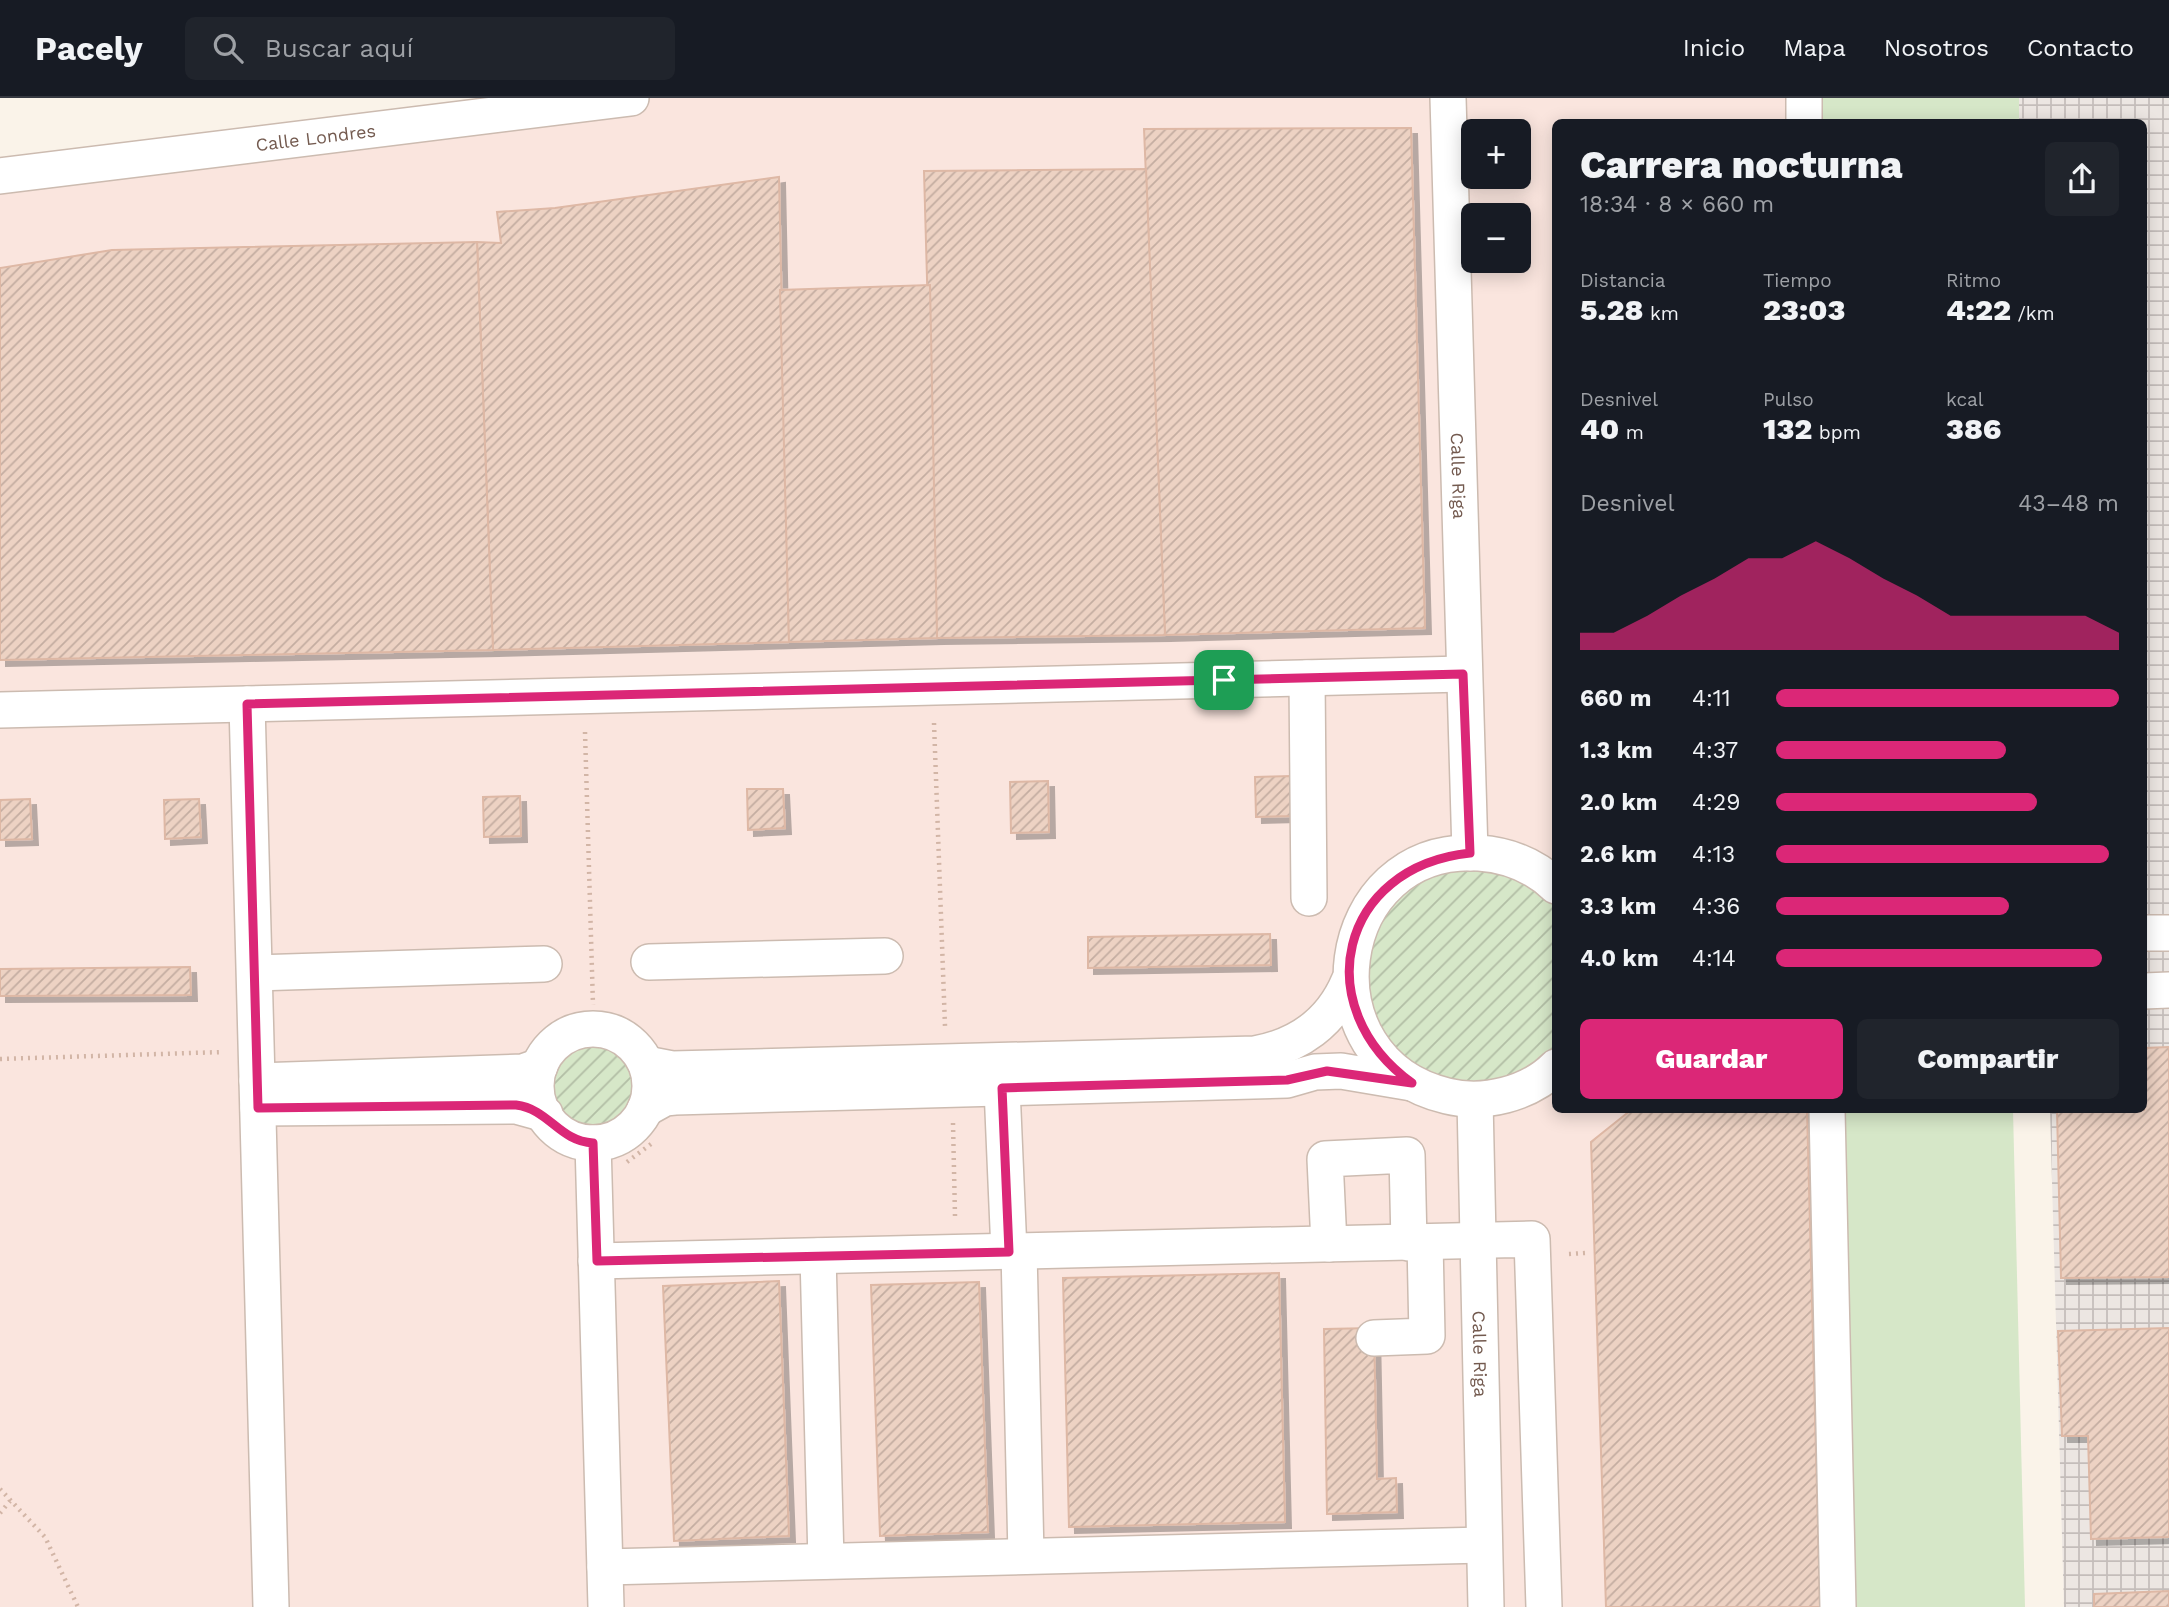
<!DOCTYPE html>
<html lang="es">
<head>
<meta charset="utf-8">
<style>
  :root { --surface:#171b24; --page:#20242c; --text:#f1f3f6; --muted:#9ea1a6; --line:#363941; --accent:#db2777 }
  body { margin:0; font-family:"Work Sans",sans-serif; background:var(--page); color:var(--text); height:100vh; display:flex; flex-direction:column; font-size:26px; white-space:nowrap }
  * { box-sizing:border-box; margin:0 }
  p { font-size:23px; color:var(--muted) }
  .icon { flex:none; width:38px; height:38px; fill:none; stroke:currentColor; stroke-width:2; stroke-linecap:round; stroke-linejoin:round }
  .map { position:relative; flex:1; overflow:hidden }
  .panel { position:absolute; left:1552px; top:21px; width:595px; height:994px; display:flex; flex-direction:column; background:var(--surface); border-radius:10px; box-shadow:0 4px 18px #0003 }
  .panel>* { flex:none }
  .controls { position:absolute; left:1461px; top:21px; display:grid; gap:14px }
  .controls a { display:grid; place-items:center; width:70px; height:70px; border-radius:10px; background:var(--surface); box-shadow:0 4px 18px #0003; font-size:35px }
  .pin { position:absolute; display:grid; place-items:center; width:60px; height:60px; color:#fff; margin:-30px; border-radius:14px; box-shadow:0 4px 10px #0006 }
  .round { display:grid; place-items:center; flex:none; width:74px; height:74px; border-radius:10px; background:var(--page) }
  .head { display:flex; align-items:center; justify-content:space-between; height:119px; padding:0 28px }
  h1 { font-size:38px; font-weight:800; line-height:52px }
  .figures { display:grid; grid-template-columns:repeat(3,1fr); gap:10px; height:119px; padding:7px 28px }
  .figures div { display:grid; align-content:center }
  .figures b { font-size:30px; font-weight:800 }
  .figures small { font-size:19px; font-weight:400 }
  .figures p { font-size:19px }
  .chart { height:196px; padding:14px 28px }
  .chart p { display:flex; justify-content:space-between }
  .chart svg { width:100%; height:126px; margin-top:7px; fill:var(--accent); opacity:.7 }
  .action { display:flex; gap:14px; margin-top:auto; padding:14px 28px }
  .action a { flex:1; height:80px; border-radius:10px; background:var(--accent); color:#fff; font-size:28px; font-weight:800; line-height:80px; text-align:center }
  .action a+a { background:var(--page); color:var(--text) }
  ul { padding:0 28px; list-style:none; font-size:23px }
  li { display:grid; grid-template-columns:112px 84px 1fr; align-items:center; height:52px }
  li i { height:18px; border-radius:9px; background:var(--accent) }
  header { display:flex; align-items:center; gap:42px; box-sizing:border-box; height:98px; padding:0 35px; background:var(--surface); border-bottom:2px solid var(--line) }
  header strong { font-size:33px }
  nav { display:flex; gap:38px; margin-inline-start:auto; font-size:24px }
  .search { width:490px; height:63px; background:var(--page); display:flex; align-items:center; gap:18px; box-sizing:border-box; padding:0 24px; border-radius:10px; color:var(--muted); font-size:26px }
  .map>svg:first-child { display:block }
  .commercial { fill:#fae5de; fill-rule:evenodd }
  .industrial { fill:url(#industrial-grid) }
  .green { fill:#d6e7c8 }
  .garden { fill:url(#garden-furrows) }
  .building { fill:url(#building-hatch); stroke:#deb8a5; stroke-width:2; filter:url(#shadow) }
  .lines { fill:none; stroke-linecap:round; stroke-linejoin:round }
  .minor-casing { stroke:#ccbbb0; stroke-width:38 }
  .path { stroke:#d2b5a6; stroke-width:4.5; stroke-dasharray:2 5; stroke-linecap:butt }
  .minor { stroke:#fff; stroke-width:35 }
  .route-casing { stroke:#fff; stroke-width:14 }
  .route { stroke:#db2777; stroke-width:9 }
  .labels { text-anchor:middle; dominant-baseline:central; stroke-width:7; stroke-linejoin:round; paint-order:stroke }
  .street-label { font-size:18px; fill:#735a4f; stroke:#fdf7ef }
</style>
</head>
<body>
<header>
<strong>Pacely</strong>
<div class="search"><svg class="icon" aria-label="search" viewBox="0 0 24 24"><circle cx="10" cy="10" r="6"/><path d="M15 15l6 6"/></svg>Buscar aquí</div>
<nav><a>Inicio</a><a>Mapa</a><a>Nosotros</a><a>Contacto</a></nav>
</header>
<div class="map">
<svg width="2169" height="1509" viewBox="0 0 2169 1509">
  <defs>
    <pattern id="industrial-grid" width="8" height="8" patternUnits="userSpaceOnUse" patternTransform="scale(1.75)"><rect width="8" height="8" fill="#ece6e2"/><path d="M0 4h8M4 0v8" fill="none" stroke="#c4bdba"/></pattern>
    <pattern id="garden-furrows" width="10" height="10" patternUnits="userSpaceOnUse" patternTransform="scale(1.75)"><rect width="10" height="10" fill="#d6e7c8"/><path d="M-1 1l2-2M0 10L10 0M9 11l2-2" fill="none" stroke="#b2bea5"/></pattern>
    <pattern id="building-hatch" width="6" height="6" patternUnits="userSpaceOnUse" patternTransform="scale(1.75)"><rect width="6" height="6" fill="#edd2c3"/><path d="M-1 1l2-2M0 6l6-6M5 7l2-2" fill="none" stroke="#c4ada1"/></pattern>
    <filter id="shadow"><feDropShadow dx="6" dy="6" stdDeviation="0" flood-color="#0004"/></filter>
  </defs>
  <rect width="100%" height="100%" fill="#faf3e9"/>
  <path class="commercial" d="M 631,0 L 1804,0 L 1804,24 L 1556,24 L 1556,1012 L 1827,1012 L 1838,1509 L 0,1509 L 0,78 ZM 1474,33 L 1519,33 L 1519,79 L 1474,79 ZM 1474,117 L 1519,117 L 1519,163 L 1474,163 Z"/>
  <polygon class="industrial" points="2019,0 2169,0 2169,1509 2064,1509 2050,1012 2144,1012 2144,24 2019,24"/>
  <g class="green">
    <rect x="1804" y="0" width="215" height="24"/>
    <polygon points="1837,1012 2013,1012 2025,1509 1848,1509"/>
  </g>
  <g class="garden">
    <polygon points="1448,757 1556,788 1556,969 1496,999 1376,955 1362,823"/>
    <circle cx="593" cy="988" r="56"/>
  </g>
  <g class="building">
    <polygon points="1411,30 1425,530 1165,537 1144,31"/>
    <polygon points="1146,71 1165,537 937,540 924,73"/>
    <polygon points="779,79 789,544 493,552 477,144 501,145 497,114 555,110"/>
    <polygon points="477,144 493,552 0,562 0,170 112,152"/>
    <polygon points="930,187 937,540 789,544 780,192"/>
    <polygon points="1291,678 1291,718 1256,719 1255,679"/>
    <polygon points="1048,683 1049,734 1011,735 1010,684"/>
    <polygon points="747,691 783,691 785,730 748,732"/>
    <polygon points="520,698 521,738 484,739 483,699"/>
    <polygon points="30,701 32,741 0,742 0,702"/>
    <polygon points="199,701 201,739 165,741 164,702"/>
    <polygon points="1270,836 1271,867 1088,870 1088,839"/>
    <polygon points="190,869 191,897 0,898 0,871"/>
    <polygon points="2169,949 2169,1179 2061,1180 2057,1012 2144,1012 2144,950"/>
    <polygon points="1631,1012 1807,1012 1820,1509 1606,1509 1591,1044"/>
    <polygon points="1279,1175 1285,1424 1069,1429 1063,1180"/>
    <polygon points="779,1183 789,1438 674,1443 663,1188"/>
    <polygon points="979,1184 988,1434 880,1438 871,1187"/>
    <polygon points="1374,1230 1377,1381 1396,1380 1397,1414 1327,1416 1324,1231"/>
    <polygon points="2169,1230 2169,1439 2091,1441 2088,1338 2062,1338 2058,1233"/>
    <polygon points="2169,1493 2169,1509 2094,1509 2094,1496"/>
  </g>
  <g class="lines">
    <defs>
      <g id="minor">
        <path id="s1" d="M 1448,0 L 1470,755"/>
        <polyline points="1804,0 1804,24"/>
        <path id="s2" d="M 0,78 L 631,0"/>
        <polyline points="1307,580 1309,800"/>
        <polyline points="247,606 271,1509"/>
        <polyline points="0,612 1463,576"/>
        <path d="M 1556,788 C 1535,768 1508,757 1479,755 C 1330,746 1301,963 1447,998 C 1484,1007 1529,996 1556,969"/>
        <polyline points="2144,835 2169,835"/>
        <polyline points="649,864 885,858"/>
        <polyline points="255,875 544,866"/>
        <polyline points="2144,893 2169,892"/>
        <circle cx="593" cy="988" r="57"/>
        <path d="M 646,966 L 672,971 L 1255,956 C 1299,948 1332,924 1349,883"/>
        <polyline points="257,983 523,974 540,968"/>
        <polyline points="1002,990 1009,1154"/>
        <path id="s3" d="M 1475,1002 L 1486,1509"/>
        <polyline points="258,1010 516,1008 545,1016"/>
        <polyline points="645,1011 665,1000 675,999 1287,982 1315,974 1341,973 1412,985"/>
        <polyline points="1827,1012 1838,1509"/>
        <polyline points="593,1045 606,1509"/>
        <polyline points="1329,1146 1325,1061 1407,1057 1409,1145"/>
        <polyline points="1019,1153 1026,1458"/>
        <polyline points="818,1158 826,1463"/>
        <polyline points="596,1163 1532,1141 1544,1509"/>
        <polyline points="1374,1240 1427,1238 1425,1144"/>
        <polyline points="605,1469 1484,1447"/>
      </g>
    </defs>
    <use href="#minor" class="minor-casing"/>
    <g class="path">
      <polyline points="934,625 945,928"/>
      <polyline points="585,634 593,907"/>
      <polyline points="0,961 223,954"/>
      <polyline points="953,1025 955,1118"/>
      <polyline points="627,1064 651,1046"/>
      <polyline points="1569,1156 1585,1155"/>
      <polyline points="0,1391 45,1439 78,1509"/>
      <polyline points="0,1415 10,1403"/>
    </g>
    <use href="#minor" class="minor"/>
  </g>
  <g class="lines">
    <defs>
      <path id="route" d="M 1463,576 L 1470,755 C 1339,769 1307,909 1412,985 L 1327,973 L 1287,982 L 1002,990 L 1009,1154 L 597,1163 L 593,1045 C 559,1043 549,1011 516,1007 L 258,1010 L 247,606 Z"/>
    </defs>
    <use href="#route" class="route-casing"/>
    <use href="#route" class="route"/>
  </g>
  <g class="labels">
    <g class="street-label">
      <text stroke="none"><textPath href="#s2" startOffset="318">Calle Londres</textPath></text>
      <text stroke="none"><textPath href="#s1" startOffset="378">Calle Riga</textPath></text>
      <text stroke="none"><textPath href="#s3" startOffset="254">Calle Riga</textPath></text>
    </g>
  </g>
</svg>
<div class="controls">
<a>+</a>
<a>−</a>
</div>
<div class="pin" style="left:1224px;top:582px;background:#1e9e55"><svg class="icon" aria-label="arrive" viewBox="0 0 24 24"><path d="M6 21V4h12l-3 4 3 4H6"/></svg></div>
<section class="panel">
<div class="head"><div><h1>Carrera nocturna</h1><p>18:34 · 8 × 660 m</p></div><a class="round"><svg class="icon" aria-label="share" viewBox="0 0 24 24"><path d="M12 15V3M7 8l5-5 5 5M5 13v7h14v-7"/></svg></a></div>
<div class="figures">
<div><p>Distancia</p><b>5.28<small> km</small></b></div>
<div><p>Tiempo</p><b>23:03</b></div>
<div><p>Ritmo</p><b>4:22<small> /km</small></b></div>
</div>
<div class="figures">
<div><p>Desnivel</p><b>40<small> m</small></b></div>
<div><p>Pulso</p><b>132<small> bpm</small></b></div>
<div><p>kcal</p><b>386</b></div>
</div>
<div class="chart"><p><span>Desnivel</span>43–48 m</p>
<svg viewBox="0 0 160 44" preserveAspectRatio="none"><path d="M0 44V38L10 38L20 32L30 25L40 19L50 12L60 12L70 6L80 12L90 19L100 25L110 32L120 32L130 32L140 32L150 32L160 38V44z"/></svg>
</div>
<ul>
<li><b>660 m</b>4:11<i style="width:100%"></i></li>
<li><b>1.3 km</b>4:37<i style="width:67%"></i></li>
<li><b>2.0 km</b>4:29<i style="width:76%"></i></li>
<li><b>2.6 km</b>4:13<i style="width:97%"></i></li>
<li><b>3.3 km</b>4:36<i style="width:68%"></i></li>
<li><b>4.0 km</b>4:14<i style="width:95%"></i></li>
</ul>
<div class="action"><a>Guardar</a><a>Compartir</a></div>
</section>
</div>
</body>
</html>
